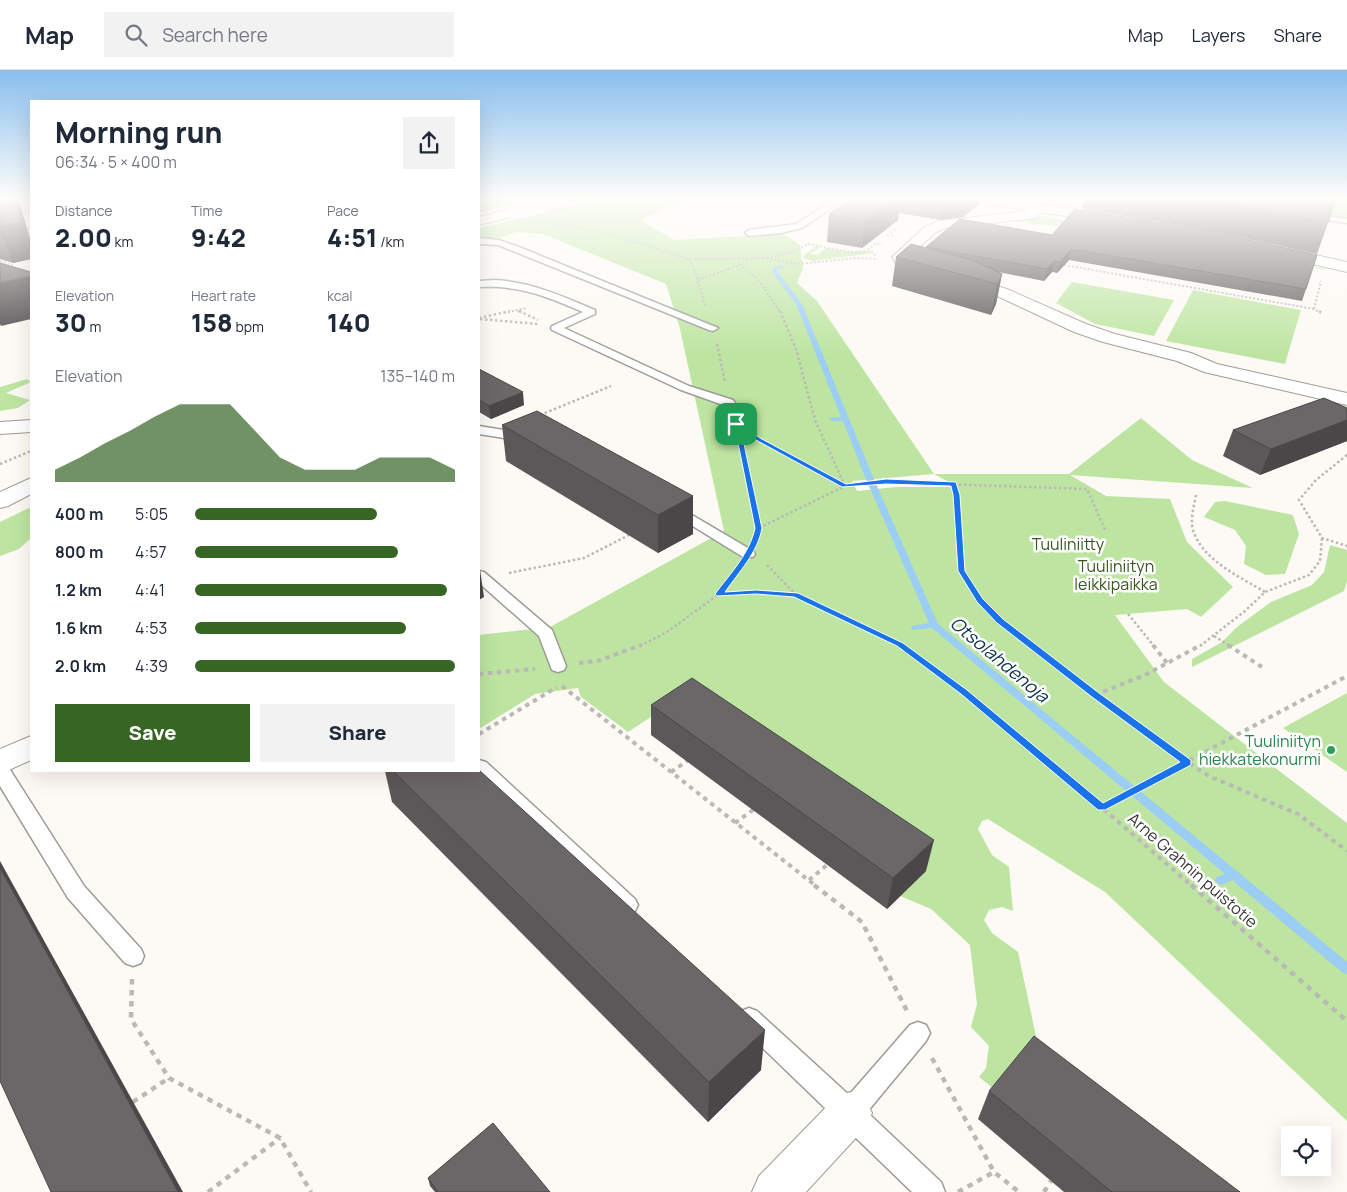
<!DOCTYPE html>
<html lang="en">
<head>
<meta charset="utf-8">
<style>
  :root { --surface:#fff; --page:#f2f2f3; --text:#1f2937; --muted:#747a83; --line:#e0e1e3; --accent:#366524 }
  body { margin:0; font-family:Manrope,sans-serif; background:var(--page); color:var(--text); height:100vh; display:flex; flex-direction:column; font-size:19px; white-space:nowrap }
  * { box-sizing:border-box; margin:0 }
  p { font-size:16px; color:var(--muted) }
  .icon { flex:none; width:28px; height:28px; fill:none; stroke:currentColor; stroke-width:2; stroke-linecap:round; stroke-linejoin:round }
  .map { position:relative; flex:1; overflow:hidden }
  .details { position:absolute; left:30px; top:30px; width:450px; height:672px; display:flex; flex-direction:column; background:var(--surface); border-radius:0px; box-shadow:0 5px 20px #0002 }
  .details>* { flex:none }
  .buttons { position:absolute; left:1281px; top:1056px; display:grid; gap:10px }
  .buttons a { display:grid; place-items:center; width:50px; height:50px; border-radius:0px; background:var(--surface); box-shadow:0 5px 20px #0002; font-size:25px }
  .pin { position:absolute; display:grid; place-items:center; width:42px; height:42px; color:#fff; margin:-21px; border-radius:10px; box-shadow:0 2px 8px #0006 }
  .round { display:grid; place-items:center; flex:none; width:52px; height:52px; border-radius:0px; background:var(--page) }
  .overview { display:flex; align-items:center; justify-content:space-between; height:85px; padding:0 25px }
  h1 { font-size:28px; font-weight:800; line-height:38px }
  .metrics { display:grid; grid-template-columns:repeat(3,1fr); gap:8px; height:85px; padding:5px 25px }
  .metrics div { display:grid; align-content:center }
  .metrics b { font-size:25px; font-weight:800 }
  .metrics small { font-size:14px; font-weight:400 }
  .metrics p { font-size:14px }
  .chart { height:140px; padding:10px 25px }
  .chart p { display:flex; justify-content:space-between }
  .chart svg { width:100%; height:90px; margin-top:5px; fill:var(--accent); opacity:.7 }
  .button { display:flex; gap:10px; margin-top:auto; padding:10px 25px }
  .button a { flex:1; height:58px; border-radius:0px; background:var(--accent); color:#fff; font-size:20px; font-weight:800; line-height:58px; text-align:center }
  .button a+a { background:var(--page); color:var(--text) }
  ul { padding:0 25px; list-style:none; font-size:16px }
  li { display:grid; grid-template-columns:80px 60px 1fr; align-items:center; height:38px }
  li i { height:12px; border-radius:6px; background:var(--accent) }
  header { display:flex; align-items:center; gap:30px; box-sizing:border-box; height:70px; padding:0 25px; background:var(--surface); border-bottom:1px solid var(--line) }
  header strong { font-size:24px }
  nav { display:flex; gap:28px; margin-inline-start:auto; font-size:18px }
  .search { width:350px; height:45px; background:var(--page); display:flex; align-items:center; gap:12px; box-sizing:border-box; padding:0 18px; border-radius:0px; color:var(--muted); font-size:19px }
  .map>svg:first-child { display:block }
  .green { fill:#bde5a1; fill-rule:evenodd }
  .lines { fill:none; stroke-linecap:round; stroke-linejoin:round }
  .stream { fill:#9ccef4; fill-rule:evenodd }
  .lane-casing { stroke:#9e9b97; stroke-width:3 }
  .street-casing { stroke:#9e9b97; stroke-width:2 }
  .primary-casing { stroke:#9e9b97; stroke-width:2 }
  .path-far3 { stroke:#bbb9b5; stroke-width:2; stroke-dasharray:2 2; stroke-linecap:butt }
  .path-far2 { stroke:#bbb9b5; stroke-width:2.5; stroke-dasharray:2.5 2.5; stroke-linecap:butt }
  .path-far1 { stroke:#bbb9b5; stroke-width:4; stroke-dasharray:4.5 4.5; stroke-linecap:butt }
  .path { stroke:#bbb9b5; stroke-width:4.5; stroke-dasharray:5.5 5.5; stroke-linecap:butt }
  .lane { fill:#fff; fill-rule:evenodd }
  .street { fill:#fff; fill-rule:evenodd }
  .primary { fill:#fff; fill-rule:evenodd }
  .primary-bridge-casing { stroke:#9e9b97; stroke-width:16; stroke-linecap:butt }
  .primary-bridge { stroke:#fff; stroke-width:15 }
  .wall { fill:#5c5859 }
  .shaded-wall { fill:#4b4749 }
  .building { fill:#6b6668; stroke:#4b4749 }
  .route { fill:#1a73e8; stroke:#fff; fill-rule:evenodd }
  .leisure-dot { fill:#2e9e5b; stroke:#fff; stroke-width:2 }
  .labels { text-anchor:middle; dominant-baseline:central; stroke-width:5; stroke-linejoin:round; paint-order:stroke }
  .park-label { font-size:16px; fill:#38571e; stroke:#fff }
  .leisure-label { font-size:16px; fill:#27864d; stroke:#fff; text-anchor:end }
  .street-label { font-size:16px; fill:#383735; stroke:#fff }
  .water-label { font-size:18px; font-style:italic; fill:#0f354e; stroke:#fff }
</style>
</head>
<body>
<header>
<strong>Map</strong>
<div class="search"><svg class="icon" aria-label="search" viewBox="0 0 24 24"><circle cx="10" cy="10" r="6"/><path d="M15 15l6 6"/></svg>Search here</div>
<nav><a>Map</a><a>Layers</a><a>Share</a></nav>
</header>
<div class="map">
<svg width="1347" height="1122" viewBox="0 0 1347 1122">
  <rect width="100%" height="100%" fill="#fdfaf5"/>
  <g class="green">
    <path d="M 629,128 L 687,128 L 641,150 L 674,170 L 784,164 L 800,175 L 803,198 L 797,213 L 817,231 L 934,404 L 1069,404 L 1141,348 L 1192,390 L 1253,418 L 1070,405 L 1106,426 L 1170,429 L 1187,472 L 1233,517 L 1201,547 L 1187,539 L 1115,545 L 1164,612 L 1347,753 L 1347,1051 L 1105,822 L 988,749 L 982,751 L 978,759 L 992,785 L 1009,797 L 1013,841 L 1002,837 L 989,840 L 984,850 L 992,863 L 1018,882 L 1037,971 L 999,1023 L 979,1007 L 986,998 L 989,976 L 971,957 L 977,934 L 970,875 L 931,839 L 900,826 L 926,800 L 654,645 L 628,662 L 581,627 L 578,618 L 535,624 L 479,659 L 479,565 L 550,557 L 724,461 L 680,259 L 666,214 L 543,164 L 517,162 L 479,174 L 479,158 L 568,137 ZM 934,404 L 958,417 L 896,417 L 857,421 L 852,411 Z"/>
    <polygon points="1335,128 1347,130 1347,149 1313,144"/>
    <polygon points="503,130 517,134 479,142 479,133"/>
    <polygon points="1041,146 1293,192 1325,199 1324,200 1304,195 1077,157 1031,154 1025,151"/>
    <polygon points="816,176 820,177 810,184 817,185 826,178 851,182 864,181 874,183 812,191 804,188 803,186"/>
    <polygon points="1072,212 1174,230 1154,266 1095,254 1056,233"/>
    <polygon points="1193,220 1301,240 1285,294 1166,271"/>
    <polygon points="27,309 31,312 6,323 30,330 18,338 0,341 0,317"/>
    <polygon points="1225,431 1293,445 1299,464 1285,504 1266,505 1244,494 1246,476 1235,460 1204,447 1215,432"/>
    <polygon points="31,437 31,468 19,479 0,486 0,452"/>
    <polygon points="1330,475 1347,480 1347,511 1344,521 1192,597 1192,589 1222,572 1237,557 1271,532 1312,515 1324,502"/>
    <polygon points="1347,623 1347,702 1283,658"/>
  </g>
  <g class="lines">
    <polygon class="stream" points="783,195 785,196 779,199 778,202 802,234 873,407 938,554 1347,892 1347,904 1343,903 1232,810 1221,815 1217,813 1215,810 1217,807 1225,804 932,558 912,560 911,558 912,556 929,553 865,407 843,351 832,351 829,349 832,347 841,347 796,234 772,202 775,197"/>
    <defs>
      <g id="lane">
        <polygon points="837,128 846,128 802,158 781,163 749,166 745,163 749,160 796,154"/>
        <polygon points="1307,143 1347,149 1347,153 1307,147"/>
        <polygon points="479,168 499,170 519,177 718,258 713,261 709,260 513,181 498,175 479,174"/>
        <path d="M 495,210 C 531,212 562,226 595,240 L 595,244 L 564,258 L 689,316 L 733,330 L 735,333 L 729,337 L 681,320 L 552,260 L 551,258 L 552,256 L 583,242 C 546,226 519,215 479,217 L 479,211 Z"/>
        <polygon points="479,356 523,363 529,367 523,371 479,364"/>
        <polygon points="675,435 753,481 755,484 753,487 743,487 670,442 668,439"/>
        <polygon points="479,501 484,502 552,560 566,596 564,600 558,602 552,600 539,566 479,513"/>
        <polygon points="479,690 486,692 635,829 638,835 635,841 627,844 619,841 472,702 479,701"/>
        <polygon points="0,693 7,695 84,816 141,879 144,886 141,893 133,896 125,893 68,828 0,716"/>
        <polygon points="749,938 757,941 849,1025 910,955 918,952 926,955 930,963 926,971 867,1042 941,1112 945,1122 912,1122 741,957 737,949 741,941"/>
      </g>
      <g id="street">
        <polygon points="1039,134 1046,138 1035,148 946,158 936,162 908,188 909,191 920,195 922,198 920,201 914,203 898,197 892,187 926,156 939,151 1026,141"/>
        <polygon points="963,206 1007,219 1086,254 1115,264 1191,283 1217,294 1347,323 1347,335 1204,302 1177,291 1103,272 1074,262 995,225 957,214 955,211 957,208"/>
        <polygon points="31,350 31,362 0,364 0,352"/>
        <polygon points="31,666 31,690 0,704 0,679"/>
        <polygon points="850,1022 865,1028 872,1043 865,1058 806,1122 752,1122 759,1106 835,1028"/>
      </g>
      <g id="primary">
        <polygon points="574,128 608,128 601,132 539,141 532,137 539,133"/>
        <polygon points="970,128 1002,128 1109,145 1116,149 1109,153 977,132"/>
        <polygon points="515,138 520,139 522,142 520,145 479,155 479,147"/>
        <polygon points="1279,177 1347,192 1347,202 1274,185 1271,182 1274,179"/>
        <polygon points="31,408 31,424 8,436 0,438 0,422"/>
      </g>
    </defs>
    <use href="#lane" class="lane-casing"/>
    <use href="#street" class="street-casing"/>
    <use href="#primary" class="primary-casing"/>
    <g class="path-far3">
      <polyline points="20,141 31,143"/>
      <polyline points="555,156 578,157 606,163 688,189 764,188 799,194 856,188 878,189"/>
      <polyline points="25,162 31,157"/>
      <polyline points="893,166 888,165 897,158"/>
      <polyline points="808,174 851,182 871,181 877,186"/>
      <polyline points="868,180 876,173 882,175"/>
      <polyline points="767,188 790,183 808,174"/>
      <polyline points="688,189 693,196 706,237"/>
      <polyline points="0,191 13,195"/>
      <polyline points="740,194 759,211 781,243"/>
      <polyline points="1064,195 1314,239 1321,243"/>
      <polyline points="698,210 737,196 748,189"/>
      <polyline points="1314,239 1321,211"/>
      <polyline points="518,241 522,243"/>
      <polyline points="504,243 527,238"/>
    </g>
    <g class="path-far2">
      <polyline points="519,241 538,250"/>
      <polyline points="780,241 796,279 815,350 845,416"/>
      <polyline points="1319,241 1322,243"/>
      <polyline points="479,248 510,241"/>
      <polyline points="480,249 538,254"/>
      <polyline points="717,274 725,312"/>
      <polyline points="540,345 611,316"/>
      <polyline points="735,349 759,458 757,465"/>
      <polyline points="737,354 758,369 844,415"/>
      <polyline points="1347,385 1316,410 1299,430 1322,468 1347,476"/>
      <polyline points="0,394 31,381"/>
      <polyline points="954,414 957,425 961,501 980,530 1000,551 1032,576"/>
      <path d="M 1196,425 C 1194,436 1190,449 1193,460 C 1202,490 1240,507 1265,522"/>
      <polyline points="759,458 845,416 886,412 1087,419 1106,462"/>
      <polyline points="767,495 795,524 903,576"/>
      <polyline points="509,503 584,488 629,465"/>
      <polyline points="720,524 756,522 795,524"/>
      <polyline points="1128,544 1154,576"/>
      <polyline points="1214,566 1230,576"/>
      <polyline points="640,576 667,562 719,524 737,500"/>
      <polyline points="1200,576 1245,541 1265,522 1309,505 1320,491 1322,468"/>
    </g>
    <g class="path-far1">
      <path d="M 901,575 C 1002,650 1097,733 1192,816"/>
      <polyline points="1031,575 1095,625 1187,692 1211,707 1298,744 1347,781"/>
      <polyline points="1153,575 1167,593"/>
      <polyline points="1228,575 1265,599"/>
      <polyline points="579,593 597,591 642,575"/>
      <polyline points="479,604 535,599"/>
      <polyline points="562,616 816,816"/>
      <polyline points="1095,625 1145,605 1201,575"/>
      <polyline points="479,664 557,617"/>
      <polyline points="671,702 687,691"/>
      <polyline points="1102,737 1347,606"/>
      <polyline points="735,753 753,740"/>
      <polyline points="809,810 827,795"/>
    </g>
    <g class="path">
      <polyline points="814,815 862,852 907,941"/>
      <polyline points="1191,815 1347,951"/>
      <polyline points="132,909 131,949 169,1008 280,1068 311,1122"/>
      <polyline points="932,988 994,1102 1019,1122"/>
      <polyline points="133,1032 169,1008"/>
      <polyline points="208,1122 280,1068"/>
      <polyline points="958,1122 994,1102"/>
      <polyline points="1044,1122 1051,1111"/>
    </g>
    <use href="#lane" class="lane"/>
    <use href="#street" class="street"/>
    <use href="#primary" class="primary"/>
    <defs>
      <polyline id="primary-bridge" points="515,142 539,137"/>
    </defs>
    <use href="#primary-bridge" class="primary-bridge-casing"/>
    <use href="#primary-bridge" class="primary-bridge"/>
  </g>
  <g class="wall">
    <polygon points="0,128 18,128 31,172 31,189 13,193 0,189"/>
    <polygon points="854,128 980,128 979,134 963,147 940,150 899,143 898,150 862,178 827,172 829,144"/>
    <polygon points="1085,128 1336,128 1328,153 1317,184 1197,158 1082,139"/>
    <polygon points="960,149 1306,219 1302,231 1069,190 1057,203 1052,202 1044,211 998,202 1002,204 996,234 991,245 892,216 896,187 926,178"/>
    <polygon points="479,299 524,335 491,349 479,342"/>
    <polygon points="1347,338 1347,371 1260,405 1223,386 1233,360"/>
    <polygon points="502,355 693,426 693,464 658,483 506,391"/>
    <polygon points="651,635 926,801 887,839 651,665"/>
    <polygon points="385,701 479,701 761,1000 708,1052 392,732"/>
    <polygon points="989,1021 1240,1122 1064,1122 978,1049"/>
    <polygon points="428,1108 550,1122 435,1122 430,1116"/>
  </g>
  <g class="shaded-wall">
    <polygon points="15,128 18,128 31,172 31,189 13,193 0,160 0,156"/>
    <polygon points="896,128 901,128 898,150 862,178 865,151"/>
    <polygon points="943,128 980,128 979,134 963,147 940,150"/>
    <polygon points="1071,179 1069,190 1057,203 1060,192"/>
    <polygon points="1054,191 1052,202 1044,211 1047,199"/>
    <polygon points="1002,204 996,234 991,245 997,214"/>
    <polygon points="31,206 31,249 1,256 0,254 0,213"/>
    <polygon points="523,322 524,335 491,349 489,336"/>
    <polygon points="1347,350 1347,371 1260,405 1271,379"/>
    <polygon points="693,426 693,464 658,483 658,445"/>
    <polygon points="479,493 484,527 479,530"/>
    <polygon points="934,770 926,801 887,839 893,808"/>
    <polygon points="0,791 183,1122 178,1122 0,798"/>
    <polygon points="765,960 761,1000 708,1052 709,1012"/>
  </g>
  <g class="building">
    <polygon points="0,128 15,128 22,152 0,156"/>
    <polygon points="854,128 896,128 865,151 829,144"/>
    <polygon points="1200,128 1336,128 1328,153"/>
    <polygon points="1075,139 1200,159 1317,185 1306,219 1071,179 1060,192 1054,191 1047,199 926,177 960,149 1052,165"/>
    <polygon points="911,174 972,190 1002,204 997,214 896,187"/>
    <polygon points="0,193 31,202 31,206 0,213"/>
    <polygon points="479,299 523,322 489,336 479,330"/>
    <polygon points="1324,328 1347,338 1347,350 1271,379 1233,360"/>
    <polygon points="537,341 693,426 658,445 502,355"/>
    <polygon points="692,608 934,770 893,808 651,635"/>
    <polygon points="479,700 765,960 709,1012 393,701 479,701"/>
    <polygon points="0,798 178,1122 51,1122 0,1011"/>
    <polygon points="1034,966 1240,1122 1112,1122 989,1021"/>
    <polygon points="493,1053 550,1122 438,1122 428,1108"/>
  </g>
  <linearGradient id="sky" x2="0" y2="1"><stop stop-color="#89beed"/><stop offset="0.45" stop-color="#fefdfa"/><stop offset="1" stop-color="#fefdfa" stop-opacity="0"/></linearGradient>
  <rect width="1347" height="285" fill="url(#sky)"/>
  <path class="route" d="M 734,353 L 739,353 L 760,368 L 846,414 L 886,409 L 956,412 L 960,425 L 965,501 L 983,529 L 1003,549 L 1099,623 L 1191,690 L 1191,695 L 1105,740 L 1098,740 L 961,624 L 897,576 L 794,527 L 756,524 L 717,526 L 715,524 C 730,504 750,483 755,458 ZM 741,360 L 756,370 L 842,417 L 886,414 L 951,416 L 953,425 L 958,501 L 977,532 L 997,553 L 1092,627 L 1180,692 L 1103,733 L 967,620 L 903,573 L 798,523 L 756,520 L 725,522 C 739,502 758,482 762,458 Z"/>
  <circle class="leisure-dot" cx="1331" cy="680" r="5"/>
  <g class="labels">
    <g class="park-label">
      <text x="1068" y="474">Tuuliniitty</text>
      <text x="1116" y="496">Tuuliniityn<tspan x="1116" dy="18">leikkipaikka</tspan></text>
    </g>
    <g class="leisure-label">
      <text x="1321" y="671">Tuuliniityn<tspan x="1321" dy="18">hiekkatekonurmi</tspan></text>
    </g>
    <g class="street-label">
      <text transform="translate(1193 800) rotate(41)">Arne Grahnin puistotie</text>
    </g>
    <g class="water-label">
      <text transform="translate(1000 589) rotate(40)">Otsolahdenoja</text>
    </g>
  </g>
</svg>
<div class="buttons">
<a><svg class="icon" aria-label="locate" viewBox="0 0 24 24"><circle cx="12" cy="12" r="6"/><path d="M12 2v4M12 18v4M2 12h4M18 12h4"/></svg></a>
</div>
<div class="pin" style="left:736px;top:354px;background:#1e9e55"><svg class="icon" aria-label="arrive" viewBox="0 0 24 24"><path d="M6 21V4h12l-3 4 3 4H6"/></svg></div>
<section class="details">
<div class="overview"><div><h1>Morning run</h1><p>06:34 · 5 × 400 m</p></div><a class="round"><svg class="icon" aria-label="share" viewBox="0 0 24 24"><path d="M12 15V3M7 8l5-5 5 5M5 13v7h14v-7"/></svg></a></div>
<div class="metrics">
<div><p>Distance</p><b>2.00<small> km</small></b></div>
<div><p>Time</p><b>9:42</b></div>
<div><p>Pace</p><b>4:51<small> /km</small></b></div>
</div>
<div class="metrics">
<div><p>Elevation</p><b>30<small> m</small></b></div>
<div><p>Heart rate</p><b>158<small> bpm</small></b></div>
<div><p>kcal</p><b>140</b></div>
</div>
<div class="chart"><p><span>Elevation</span>135–140 m</p>
<svg viewBox="0 0 160 44" preserveAspectRatio="none"><path d="M0 44V38L10 32L20 25L30 19L40 12L50 6L60 6L70 6L80 19L90 32L100 38L110 38L120 38L130 32L140 32L150 32L160 38V44z"/></svg>
</div>
<ul>
<li><b>400 m</b>5:05<i style="width:70%"></i></li>
<li><b>800 m</b>4:57<i style="width:78%"></i></li>
<li><b>1.2 km</b>4:41<i style="width:97%"></i></li>
<li><b>1.6 km</b>4:53<i style="width:81%"></i></li>
<li><b>2.0 km</b>4:39<i style="width:100%"></i></li>
</ul>
<div class="button"><a>Save</a><a>Share</a></div>
</section>
</div>
</body>
</html>
